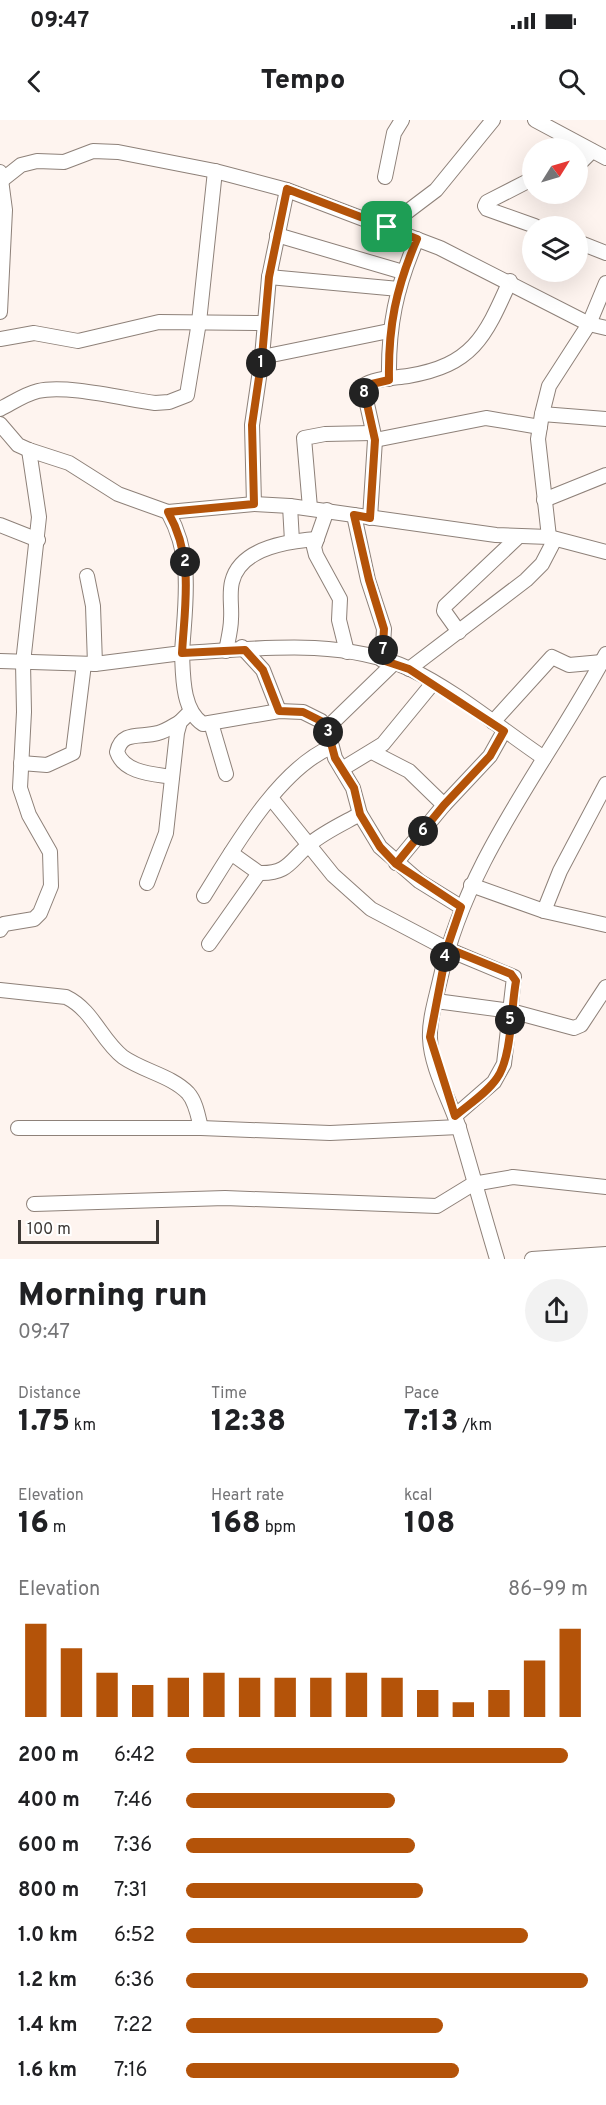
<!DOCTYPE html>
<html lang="en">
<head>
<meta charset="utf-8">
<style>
  :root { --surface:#fff; --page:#f2f2f2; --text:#202124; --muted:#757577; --accent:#b45309 }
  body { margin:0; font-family:Overpass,sans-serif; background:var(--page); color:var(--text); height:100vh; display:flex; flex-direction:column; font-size:22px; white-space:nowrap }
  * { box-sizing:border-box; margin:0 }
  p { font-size:20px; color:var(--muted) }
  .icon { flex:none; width:33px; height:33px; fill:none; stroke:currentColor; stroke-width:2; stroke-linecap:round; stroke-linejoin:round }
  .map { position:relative; height:1139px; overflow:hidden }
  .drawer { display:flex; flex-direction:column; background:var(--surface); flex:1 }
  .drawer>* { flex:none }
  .needle { width:39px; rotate:53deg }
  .tools { position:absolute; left:522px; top:18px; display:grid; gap:12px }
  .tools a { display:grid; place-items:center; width:66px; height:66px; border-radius:50%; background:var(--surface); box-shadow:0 6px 24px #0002; font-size:30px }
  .scale { position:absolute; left:18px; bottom:15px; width:141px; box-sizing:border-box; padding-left:6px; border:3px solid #3d3834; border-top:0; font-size:16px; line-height:21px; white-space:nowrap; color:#3d3834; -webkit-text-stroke:4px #fff; paint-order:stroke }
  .pin { position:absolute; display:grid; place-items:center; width:51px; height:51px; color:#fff; margin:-26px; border-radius:12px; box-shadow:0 3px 9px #0006 }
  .km { position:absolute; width:30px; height:30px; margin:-15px; border-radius:50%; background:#222; color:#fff; font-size:16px; line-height:30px; text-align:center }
  .round { display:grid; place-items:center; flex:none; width:63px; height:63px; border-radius:32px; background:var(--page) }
  .summary { display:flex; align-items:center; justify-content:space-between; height:102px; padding:0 18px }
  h1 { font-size:33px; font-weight:800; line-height:45px }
  .stats { display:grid; grid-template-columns:repeat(3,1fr); gap:9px; height:102px; padding:6px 18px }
  .stats div { display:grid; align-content:center }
  .stats b { font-size:30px; font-weight:800 }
  .stats small { font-size:16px; font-weight:400 }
  .stats p { font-size:16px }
  .chart { height:168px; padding:12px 18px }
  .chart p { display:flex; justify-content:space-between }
  .chart svg { width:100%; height:108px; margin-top:6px; stroke:var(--accent); stroke-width:6 }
  ul { padding:0 18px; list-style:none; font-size:20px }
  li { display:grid; grid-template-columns:96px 72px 1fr; align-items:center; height:45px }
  li i { height:15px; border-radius:8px; background:var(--accent) }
  .status { display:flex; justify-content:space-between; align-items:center; height:42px; padding:0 30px; background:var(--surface); direction:ltr }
  .status svg { height:16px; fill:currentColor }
  header { display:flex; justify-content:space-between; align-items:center; height:78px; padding:0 18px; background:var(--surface); font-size:27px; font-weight:800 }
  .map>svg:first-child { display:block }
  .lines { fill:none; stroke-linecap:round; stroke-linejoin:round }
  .minor-casing { stroke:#8e8179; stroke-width:16 }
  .minor { stroke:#fff; stroke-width:14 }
  .route-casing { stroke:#fff; stroke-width:12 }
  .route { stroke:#b45309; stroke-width:8 }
</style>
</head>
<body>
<div class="status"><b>09:47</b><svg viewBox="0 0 49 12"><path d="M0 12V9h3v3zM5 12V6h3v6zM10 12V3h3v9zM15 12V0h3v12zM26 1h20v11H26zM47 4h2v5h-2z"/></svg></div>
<header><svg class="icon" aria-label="back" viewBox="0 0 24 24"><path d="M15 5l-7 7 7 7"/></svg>Tempo<svg class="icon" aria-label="search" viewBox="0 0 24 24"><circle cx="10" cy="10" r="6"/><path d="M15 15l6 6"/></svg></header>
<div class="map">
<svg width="606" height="1139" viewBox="0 0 606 1139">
  <rect width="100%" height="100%" fill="#fef4ef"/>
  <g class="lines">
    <defs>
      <g id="minor">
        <polyline points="535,0 606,38"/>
        <polyline points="578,45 592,31"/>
        <polyline points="0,52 5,90 0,192"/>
        <polyline points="385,57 394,13 402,0"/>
        <polyline points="532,59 487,82 485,86 487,89 535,106"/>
        <polyline points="2,60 21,45 37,41 64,42 93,31 118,32 215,51 287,70 440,128 589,204 606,208"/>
        <polyline points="387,107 436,70 493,0"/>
        <polyline points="277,115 403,152"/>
        <polyline points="578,122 606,133"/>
        <polyline points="269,157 399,169"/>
        <polyline points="0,219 34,213 78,221 159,202 264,203"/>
        <polyline points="262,237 389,211"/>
        <path d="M 389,259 C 388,206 396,168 417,119"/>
        <path d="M 0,289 C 12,283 25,274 38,271 C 66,264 125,279 155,283 L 169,282 L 187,275 L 199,202 L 215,51"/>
        <polyline points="542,294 606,299"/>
        <polyline points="0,304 18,325 29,330 69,343 118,374 168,392 254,384 290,386 496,415 549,417 606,432"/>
        <polyline points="375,320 486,298 540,307"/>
        <polyline points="544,380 606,355"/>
        <polyline points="254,384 252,305 262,237 269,157 287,70"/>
        <polyline points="290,386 292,421"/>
        <polyline points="310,388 304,318 325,314 372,313"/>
        <polyline points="327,390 314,427 316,435 340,479 339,500 347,532"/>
        <polyline points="354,395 368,460 384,509 382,540"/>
        <path d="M 370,398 L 375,320 L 363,266 C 373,258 395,258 408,256 C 473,245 485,217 510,161"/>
        <polyline points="0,405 38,420"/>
        <polyline points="549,417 538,319 542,294 549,266 589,204 606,163"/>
        <polyline points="87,456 93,486 95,544"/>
        <polyline points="459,512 444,491 445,486 518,417"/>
        <polyline points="242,527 263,550 279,591"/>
        <path d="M 226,531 C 228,520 231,509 231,499 C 232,487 229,474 232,462 C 240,428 288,421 317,419"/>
        <path d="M 0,541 L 95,544 L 182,533 C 185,482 194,439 168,392"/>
        <polyline points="409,549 526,460 542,444 555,419"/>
        <polyline points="493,602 552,537 569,545 602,542"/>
        <polyline points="211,603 226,654"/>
        <polyline points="327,608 393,544"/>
        <polyline points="372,632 409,651 444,685"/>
        <polyline points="21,643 47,645 73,633 84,544"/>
        <polyline points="342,649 383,624 433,563"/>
        <path d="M 172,657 C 153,654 124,653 117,632 C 122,610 141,618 158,613 C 166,611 173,606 180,602"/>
        <polyline points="271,678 333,755 371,789 447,829 514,857 504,944 494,962 455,996"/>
        <polyline points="396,743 444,685 490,636 504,611"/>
        <path d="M 259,753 C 289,754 290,740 310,724 C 324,712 344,703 360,694"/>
        <polyline points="147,763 166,713 177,613 180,602 190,592"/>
        <polyline points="471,765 544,791 560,751 606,664"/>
        <path d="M 204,776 C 234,728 278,650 331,627"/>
        <path d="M 461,787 L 419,761 L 380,727 L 360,694 L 353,668 L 335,638 L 327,608 L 321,601 L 303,592 L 279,591 L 203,604 C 182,590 183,556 182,533 C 256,529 340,517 410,549 C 456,571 501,609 544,638"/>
        <polyline points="544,791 606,805"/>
        <polyline points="0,810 4,804 34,799 40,793 51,766 50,732 29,695 20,668 24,592 23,543 39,397 29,330"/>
        <polyline points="209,824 259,753 231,733"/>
        <path d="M 0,870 L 66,877 C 93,890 101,920 123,937 C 143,951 172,956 188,973 C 196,982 198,996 201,1008"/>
        <polyline points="436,881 511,891 574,908 581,905 606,867"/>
        <polyline points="18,1008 201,1008 330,1013 459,1007"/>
        <polyline points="34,1084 225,1078 437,1086 473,1064 513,1057 606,1067"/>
        <path d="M 497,1139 C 484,1096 472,1052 459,1008 C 450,980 431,948 430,918 C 429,900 436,878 440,860 C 467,737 548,643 606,534"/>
        <polyline points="532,1139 606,1134"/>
      </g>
    </defs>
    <use href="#minor" class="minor-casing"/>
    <use href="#minor" class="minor"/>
  </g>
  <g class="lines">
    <defs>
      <path id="route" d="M 387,107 L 287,69 L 269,157 L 262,237 L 252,305 L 254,384 L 168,392 C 194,438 185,482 182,533 L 245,530 L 263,550 L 279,591 L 303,592 L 321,601 L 327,608 L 335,638 L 354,668 L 360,694 L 380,727 L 396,744 L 461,787 L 447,828 L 430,917 L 455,996 C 469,984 487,973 497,958 C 512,937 511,887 516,861 L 511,854 L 447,828 L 461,787 L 396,744 L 444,685 L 490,636 L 504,611 L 409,549 L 382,540 L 384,509 L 369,460 L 354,395 L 370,398 L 375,320 L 363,266 L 389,260 C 388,206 396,168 417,119 L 387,107"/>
    </defs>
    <use href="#route" class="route-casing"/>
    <use href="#route" class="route"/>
  </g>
</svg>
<div class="tools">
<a><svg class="needle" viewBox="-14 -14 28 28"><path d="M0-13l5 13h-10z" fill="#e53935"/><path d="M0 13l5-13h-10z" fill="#757577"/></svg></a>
<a><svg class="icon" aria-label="layers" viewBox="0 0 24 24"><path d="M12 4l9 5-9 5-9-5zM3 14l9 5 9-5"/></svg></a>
</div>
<div class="scale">100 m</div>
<div class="pin" style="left:387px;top:107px;background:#1e9e55"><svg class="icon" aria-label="arrive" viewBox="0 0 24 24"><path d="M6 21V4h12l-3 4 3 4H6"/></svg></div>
<b class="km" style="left:261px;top:243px">1</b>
<b class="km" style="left:185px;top:442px">2</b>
<b class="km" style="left:328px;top:612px">3</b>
<b class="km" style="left:445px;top:837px">4</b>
<b class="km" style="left:510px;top:900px">5</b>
<b class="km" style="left:423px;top:711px">6</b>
<b class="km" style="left:383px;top:530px">7</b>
<b class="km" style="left:364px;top:273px">8</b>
</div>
<section class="drawer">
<div class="summary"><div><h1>Morning run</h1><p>09:47</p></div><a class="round"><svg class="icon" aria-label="share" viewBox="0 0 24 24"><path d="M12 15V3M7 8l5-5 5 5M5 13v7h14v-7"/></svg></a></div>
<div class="stats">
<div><p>Distance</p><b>1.75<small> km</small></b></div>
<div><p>Time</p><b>12:38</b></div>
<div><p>Pace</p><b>7:13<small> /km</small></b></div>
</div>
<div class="stats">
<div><p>Elevation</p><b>16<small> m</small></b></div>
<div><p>Heart rate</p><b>168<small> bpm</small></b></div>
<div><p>kcal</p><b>108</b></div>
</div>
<div class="chart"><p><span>Elevation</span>86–99 m</p>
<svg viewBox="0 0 160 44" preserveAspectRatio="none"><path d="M5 44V6M15 44V16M25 44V26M35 44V31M45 44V28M55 44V26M65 44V28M75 44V28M85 44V28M95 44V26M105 44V28M115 44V33M125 44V38M135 44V33M145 44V21M155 44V8"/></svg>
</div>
<ul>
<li><b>200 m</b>6:42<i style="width:95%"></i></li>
<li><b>400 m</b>7:46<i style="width:52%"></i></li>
<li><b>600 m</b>7:36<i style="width:57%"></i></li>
<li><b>800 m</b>7:31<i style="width:59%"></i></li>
<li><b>1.0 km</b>6:52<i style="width:85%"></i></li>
<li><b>1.2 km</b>6:36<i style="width:100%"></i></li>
<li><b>1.4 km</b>7:22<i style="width:64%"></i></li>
<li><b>1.6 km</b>7:16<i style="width:68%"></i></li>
</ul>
</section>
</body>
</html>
